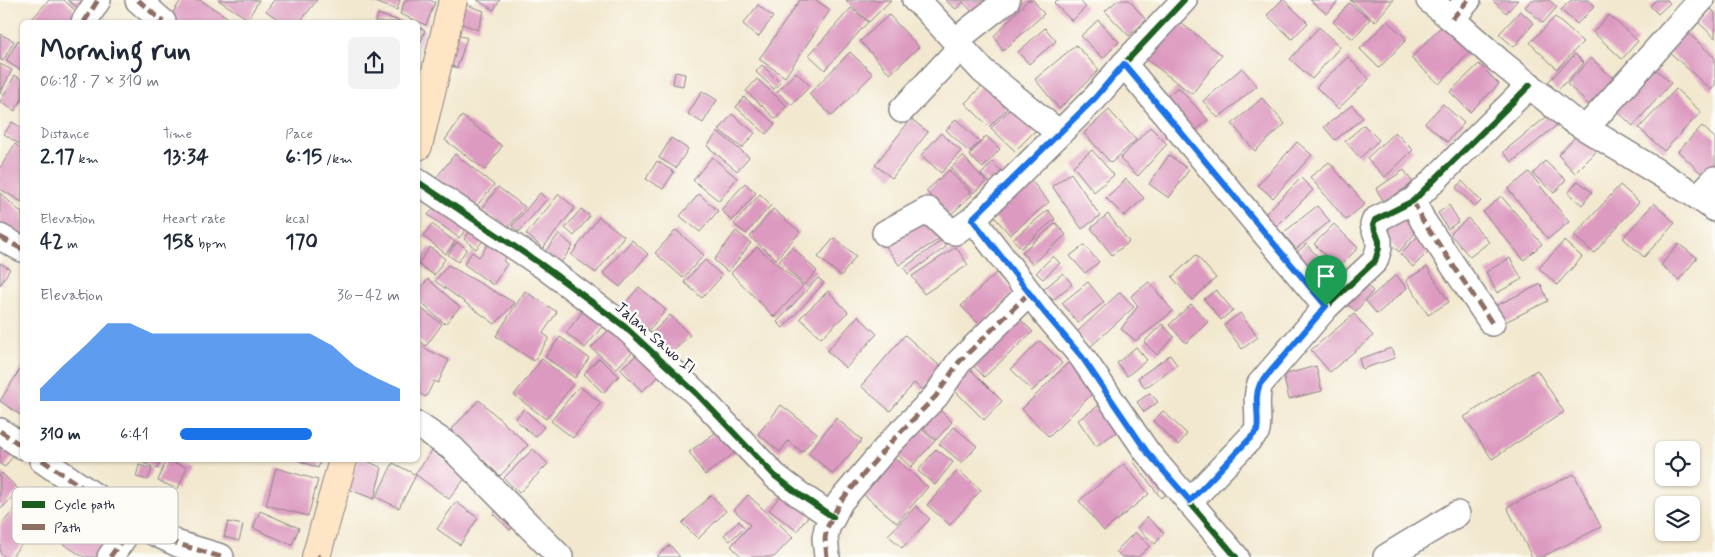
<!DOCTYPE html>
<html lang="en">
<head>
<meta charset="utf-8">
<style>
  :root { --surface:#fff; --page:#f2f2f3; --text:#1f2937; --muted:#747a83; --accent:#1a73e8 }
  body { margin:0; font-family:Mynerve,sans-serif; background:var(--page); color:var(--text); height:100vh; display:flex; flex-direction:column; font-size:19px; white-space:nowrap }
  * { box-sizing:border-box; margin:0 }
  p { font-size:16px; color:var(--muted) }
  .icon { flex:none; width:28px; height:28px; fill:none; stroke:currentColor; stroke-width:2; stroke-linecap:round; stroke-linejoin:round }
  .map { position:relative; flex:1; overflow:hidden }
  .drawer { position:absolute; left:20px; top:20px; width:400px; height:442px; display:flex; flex-direction:column; background:var(--surface); border-radius:8px; box-shadow:0 1px 4px #0004 }
  .drawer>* { flex:none }
  .buttons { position:absolute; left:1655px; top:441px; display:grid; gap:10px }
  .buttons a { display:grid; place-items:center; width:45px; height:45px; border-radius:8px; background:var(--surface); box-shadow:0 1px 4px #0004; font-size:25px }
  .pin { position:absolute; display:grid; place-items:center; width:42px; height:42px; color:#fff; margin:-51px -21px; border-radius:50% 50% 50% 0; rotate:-45deg; box-shadow:0 0 5px #0007 }
  .pin .icon { rotate:45deg }
  .round { display:grid; place-items:center; flex:none; width:52px; height:52px; border-radius:8px; background:var(--page) }
  .head { display:flex; align-items:center; justify-content:space-between; height:85px; padding:0 20px }
  h1 { font-size:28px; font-weight:700; line-height:38px }
  .metrics { display:grid; grid-template-columns:repeat(3,1fr); gap:8px; height:85px; padding:5px 20px }
  .metrics div { display:grid; align-content:center }
  .metrics b { font-size:21px; font-weight:700 }
  .metrics small { font-size:14px; font-weight:400 }
  .metrics p { font-size:14px }
  .chart { height:140px; padding:10px 20px }
  .chart p { display:flex; justify-content:space-between }
  .chart svg { width:100%; height:90px; margin-top:5px; fill:var(--accent); opacity:.7 }
  ul { padding:0 20px; list-style:none; font-size:16px }
  li { display:grid; grid-template-columns:80px 60px 1fr; align-items:center; height:38px }
  li i { height:12px; border-radius:6px; background:var(--accent) }
  .map>svg:first-child { display:block }
  .building { fill:#dd9ac0 }
  .lines { fill:none; stroke-linecap:round; stroke-linejoin:round }
  .street-casing { stroke:#8a8585; stroke-width:28 }
  .secondary-casing { stroke:#8a8585; stroke-width:30 }
  .street { stroke:#fff; stroke-width:25 }
  .secondary { stroke:#fee5c5; stroke-width:28 }
  .quiet { stroke:#8d6e63; stroke-width:5; stroke-dasharray:10 5; stroke-linecap:butt }
  .cycleway-casing { stroke:#fdfcf7; stroke-width:9 }
  .cycleway { stroke:#1b5e20; stroke-width:6 }
  .route-casing { stroke:#fff; stroke-width:10 }
  .route { stroke:#1a73e8; stroke-width:6 }
  .labels { text-anchor:middle; dominant-baseline:central; stroke-width:5; stroke-linejoin:round; paint-order:stroke }
  .street-label { font-size:16px; fill:#22223b; stroke:#fdfcf7 }
  .key { fill:#fdfcf7; stroke:#bbbbbf; stroke-width:1 }
  .key-label { font-size:14px; fill:#22223b }
</style>
</head>
<body>
<div class="map">
<svg width="1715" height="557" viewBox="0 0 1715 557">
  <rect width="100%" height="100%" fill="#fdfcf7"/>
  <filter id="ink" filterUnits="userSpaceOnUse"><feTurbulence type="fractalNoise" baseFrequency=".02" numOctaves="2"/><feDisplacementMap in="SourceGraphic" scale="10" xChannelSelector="R" yChannelSelector="G"/><feConvolveMatrix kernelMatrix="1 2 1 2 8 2 1 2 1" color-interpolation-filters="sRGB"/></filter>
  <filter id="wash" filterUnits="userSpaceOnUse"><feTurbulence type="fractalNoise" baseFrequency=".0096" numOctaves="4" result="noise"/><feDisplacementMap in="SourceGraphic" scale="20" xChannelSelector="R" yChannelSelector="G"/><feGaussianBlur stdDeviation="1.12" result="paint"/><feColorMatrix in="noise" values="0 0 0 0 0 0 0 0 0 0 0 0 0 0 0 0 0 1.4 0 .05"/><feComposite in="paint" operator="in"/></filter>
  <g filter="url(#wash)">
    <rect width="100%" height="100%" fill="#f2e8cf"/>
    <g id="blocks">
      <g class="building">
        <polygon points="49,0 64,0 82,17 77,22 34,22 31,20"/>
        <polygon points="67,0 87,0 82,10"/>
        <polygon points="181,0 200,0 227,17 223,22 176,22 169,19"/>
        <polygon points="218,0 259,0 248,19"/>
        <polygon points="274,0 317,0 300,22 282,22 266,11"/>
        <polygon points="369,0 400,0 397,10"/>
        <polygon points="405,0 429,0 435,2 426,25 400,14"/>
        <polygon points="477,0 500,0 494,10"/>
        <polygon points="800,0 816,0 830,10 785,77 759,59"/>
        <polygon points="846,0 891,0 869,22"/>
        <polygon points="945,0 998,0 978,18 963,2 956,9"/>
        <polygon points="1028,0 1033,0 1044,14 1003,51 994,36"/>
        <polygon points="1057,0 1079,0 1086,7 1072,21 1054,3"/>
        <polygon points="1118,0 1129,0 1146,20 1129,36 1105,11"/>
        <polygon points="1282,0 1284,0 1308,23 1292,39 1267,15"/>
        <polygon points="1310,0 1339,0 1327,14"/>
        <polygon points="1350,0 1393,0 1375,22"/>
        <polygon points="1492,0 1518,0 1506,13"/>
        <polygon points="1531,0 1549,0 1557,7 1543,23 1525,7"/>
        <polygon points="1571,0 1588,0 1595,6 1577,24 1561,10"/>
        <polygon points="1656,0 1667,0 1670,3 1658,14 1650,6"/>
        <polygon points="461,3 484,11 478,30 455,21"/>
        <polygon points="1349,3 1370,19 1353,39 1333,22"/>
        <polygon points="758,5 773,17 758,37 743,24"/>
        <polygon points="851,8 868,22 825,70 809,55"/>
        <polygon points="1711,9 1715,13 1715,38 1698,22"/>
        <polygon points="1520,11 1534,23 1514,47 1499,34"/>
        <polygon points="378,14 403,22 375,22"/>
        <polygon points="889,15 919,47 890,74 860,41"/>
        <polygon points="1609,15 1638,41 1622,59 1593,32"/>
        <polygon points="1172,16 1222,55 1192,94 1142,56"/>
        <polygon points="1555,17 1583,42 1557,69 1530,43"/>
        <polygon points="1098,20 1119,42 1103,58 1081,36"/>
        <polygon points="1387,21 1407,39 1379,68 1360,49"/>
        <polygon points="1443,25 1471,51 1439,84 1411,58"/>
        <polygon points="418,27 425,30 419,47 418,47"/>
        <polygon points="1319,27 1340,47 1312,79 1290,59"/>
        <polygon points="1682,27 1715,58 1715,85 1711,90 1664,47"/>
        <polygon points="1045,28 1056,41 1029,64 1018,52"/>
        <polygon points="450,32 467,38 457,68 439,61"/>
        <polygon points="0,34 14,41 3,61 0,59"/>
        <polygon points="18,40 22,43 22,71 6,61"/>
        <polygon points="1076,45 1099,70 1059,109 1035,79"/>
        <polygon points="850,52 873,74 832,116 809,94"/>
        <polygon points="1575,54 1584,63 1557,91 1548,82"/>
        <polygon points="1348,57 1369,79 1338,109 1316,87"/>
        <polygon points="1591,58 1615,80 1591,107 1567,84"/>
        <polygon points="0,64 12,70 0,94"/>
        <polygon points="1479,64 1499,84 1470,112 1450,92"/>
        <polygon points="762,65 780,83 774,89 756,72"/>
        <polygon points="1651,65 1671,83 1633,126 1613,107"/>
        <polygon points="1242,68 1257,86 1218,118 1203,101"/>
        <polygon points="675,72 685,74 683,86 673,84"/>
        <polygon points="796,72 810,86 792,105 777,92"/>
        <polygon points="15,75 22,80 22,99 15,111 0,102"/>
        <polygon points="757,79 787,106 776,119 746,91"/>
        <polygon points="989,79 1013,103 989,127 965,103"/>
        <polygon points="1178,87 1208,120 1192,134 1162,101"/>
        <polygon points="1676,89 1701,112 1664,151 1639,128"/>
        <polygon points="702,91 717,100 703,123 688,114"/>
        <polygon points="744,97 775,124 766,134 736,107"/>
        <polygon points="1262,98 1285,124 1255,151 1232,124"/>
        <polygon points="1443,104 1464,123 1447,142 1425,123"/>
        <polygon points="1014,105 1037,129 1015,151 991,128"/>
        <polygon points="1352,105 1363,118 1335,140 1324,127"/>
        <polygon points="1109,110 1136,140 1111,163 1084,133"/>
        <polygon points="732,114 755,133 742,148 719,130"/>
        <polygon points="1550,114 1558,124 1512,162 1503,152"/>
        <polygon points="462,116 502,146 485,170 445,140"/>
        <polygon points="911,119 928,132 892,178 875,165"/>
        <polygon points="956,119 980,142 969,152 946,130"/>
        <polygon points="12,122 22,128 22,146 4,134"/>
        <polygon points="1364,125 1379,140 1360,158 1345,141"/>
        <polygon points="1702,126 1715,138 1715,167 1705,177 1678,151"/>
        <polygon points="1150,127 1167,144 1138,176 1120,159"/>
        <polygon points="718,132 749,157 737,171 707,146"/>
        <polygon points="1395,132 1413,150 1385,177 1367,158"/>
        <polygon points="1580,132 1598,150 1575,173 1558,155"/>
        <polygon points="941,133 961,151 941,173 921,155"/>
        <polygon points="986,136 1000,149 983,168 969,155"/>
        <polygon points="671,138 688,149 676,168 659,158"/>
        <polygon points="1297,142 1312,155 1273,198 1258,185"/>
        <polygon points="15,144 22,149 22,202 0,189 0,168"/>
        <polygon points="1092,150 1114,175 1094,192 1073,166"/>
        <polygon points="455,154 494,185 474,209 436,178"/>
        <polygon points="1169,155 1189,170 1169,198 1149,184"/>
        <polygon points="963,156 986,182 973,193 951,168"/>
        <polygon points="712,157 737,178 719,201 693,180"/>
        <polygon points="657,161 674,172 663,189 646,179"/>
        <polygon points="1545,161 1566,180 1554,193 1533,174"/>
        <polygon points="992,162 1004,173 993,186 981,175"/>
        <polygon points="1329,162 1365,204 1346,220 1310,177"/>
        <polygon points="949,170 972,195 949,216 926,191"/>
        <polygon points="1404,170 1413,183 1384,202 1376,189"/>
        <polygon points="1529,172 1569,222 1548,239 1508,189"/>
        <polygon points="1071,173 1100,216 1082,229 1052,186"/>
        <polygon points="1301,178 1313,190 1274,229 1262,217"/>
        <polygon points="1030,179 1049,202 1010,235 991,213"/>
        <polygon points="1126,179 1144,198 1124,216 1106,198"/>
        <polygon points="1462,181 1481,201 1475,207 1456,188"/>
        <polygon points="1578,181 1592,192 1582,205 1568,193"/>
        <polygon points="745,183 756,193 732,221 721,210"/>
        <polygon points="1620,185 1639,202 1594,253 1574,236"/>
        <polygon points="498,187 525,207 508,228 482,209"/>
        <polygon points="0,193 22,213 22,236 0,230"/>
        <polygon points="540,193 547,199 519,232 512,226"/>
        <polygon points="559,194 575,208 543,248 526,234"/>
        <polygon points="699,194 718,211 700,232 680,216"/>
        <polygon points="760,194 771,205 746,234 734,224"/>
        <polygon points="1501,196 1542,244 1524,260 1483,212"/>
        <polygon points="440,200 471,223 459,238 428,215"/>
        <polygon points="1654,203 1675,223 1644,257 1623,238"/>
        <polygon points="1449,205 1459,221 1448,229 1438,213"/>
        <polygon points="1317,206 1330,221 1296,249 1283,233"/>
        <polygon points="581,209 590,216 574,236 565,228"/>
        <polygon points="773,209 800,232 776,259 750,237"/>
        <polygon points="1048,210 1055,219 1021,248 1013,239"/>
        <polygon points="1401,211 1417,231 1399,252 1379,233"/>
        <polygon points="1108,214 1129,242 1112,255 1091,228"/>
        <polygon points="929,216 942,237 899,265 885,245"/>
        <polygon points="599,217 624,236 596,273 571,255"/>
        <polygon points="1468,218 1489,242 1470,257 1450,234"/>
        <polygon points="1056,223 1066,235 1032,264 1022,252"/>
        <polygon points="432,224 455,242 446,254 423,236"/>
        <polygon points="1334,224 1358,248 1338,268 1314,244"/>
        <polygon points="474,226 487,236 476,249 464,239"/>
        <polygon points="676,230 704,255 683,278 655,253"/>
        <polygon points="736,231 751,243 728,272 714,260"/>
        <polygon points="559,234 573,246 559,265 544,253"/>
        <polygon points="494,236 512,249 503,261 507,264 493,285 464,264 472,252 479,257"/>
        <polygon points="1418,236 1431,249 1413,267 1400,254"/>
        <polygon points="834,238 856,256 841,276 818,257"/>
        <polygon points="632,240 648,254 620,287 603,273"/>
        <polygon points="942,240 946,247 908,274 904,268"/>
        <polygon points="1564,241 1582,257 1557,285 1539,268"/>
        <polygon points="457,242 467,249 458,262 448,255"/>
        <polygon points="1306,244 1331,271 1313,288 1288,261"/>
        <polygon points="1679,244 1697,258 1679,280 1661,265"/>
        <polygon points="1084,245 1099,262 1085,273 1070,256"/>
        <polygon points="430,247 445,259 434,275 418,264"/>
        <polygon points="757,247 803,286 774,317 731,273"/>
        <polygon points="792,247 817,271 804,285 779,261"/>
        <polygon points="956,247 968,265 924,294 912,276"/>
        <polygon points="1196,255 1216,278 1192,300 1172,277"/>
        <polygon points="1053,256 1060,263 1043,279 1036,273"/>
        <polygon points="1510,258 1522,279 1497,293 1486,272"/>
        <polygon points="705,260 722,276 702,298 684,282"/>
        <polygon points="0,263 10,269 0,285"/>
        <polygon points="448,265 515,303 495,324 435,281"/>
        <polygon points="1427,267 1449,302 1428,315 1406,280"/>
        <polygon points="996,273 1014,292 980,325 961,306"/>
        <polygon points="1063,273 1072,284 1053,300 1043,290"/>
        <polygon points="1396,275 1407,288 1377,314 1366,301"/>
        <polygon points="818,278 824,283 783,328 777,322"/>
        <polygon points="428,279 460,307 445,324 418,300 418,291"/>
        <polygon points="1359,279 1373,291 1356,311 1340,299"/>
        <polygon points="1088,282 1104,302 1078,323 1062,303"/>
        <polygon points="1149,282 1173,311 1136,341 1121,329 1138,306 1131,296"/>
        <polygon points="1541,284 1548,301 1503,323 1495,306"/>
        <polygon points="639,287 666,310 647,332 620,309"/>
        <polygon points="1216,290 1233,310 1221,320 1204,299"/>
        <polygon points="525,291 557,312 543,333 549,338 534,361 496,336"/>
        <polygon points="828,291 848,312 821,338 800,318"/>
        <polygon points="1120,292 1134,307 1090,347 1077,332"/>
        <polygon points="1191,304 1208,322 1186,343 1169,325"/>
        <polygon points="418,306 442,324 426,346 418,339"/>
        <polygon points="586,307 605,323 585,348 566,333"/>
        <polygon points="1013,312 1033,332 984,377 965,357"/>
        <polygon points="1240,313 1258,337 1242,349 1224,325"/>
        <polygon points="1354,314 1373,336 1330,372 1311,350"/>
        <polygon points="670,315 690,335 669,355 650,335"/>
        <polygon points="858,316 877,334 846,368 827,351"/>
        <polygon points="1162,324 1174,337 1157,355 1144,342"/>
        <polygon points="612,327 636,348 616,369 591,348"/>
        <polygon points="905,335 941,367 922,390 914,383 890,411 861,386"/>
        <polygon points="560,337 589,358 575,378 545,357"/>
        <polygon points="1040,341 1062,363 1032,391 1011,369"/>
        <polygon points="418,345 449,360 438,383 434,381 426,397 418,393"/>
        <polygon points="1136,347 1147,360 1127,376 1117,363"/>
        <polygon points="1391,348 1395,358 1362,369 1359,359"/>
        <polygon points="639,353 661,375 642,391 620,369"/>
        <polygon points="1170,355 1177,365 1145,388 1138,378"/>
        <polygon points="599,358 619,376 603,393 584,374"/>
        <polygon points="542,359 573,384 546,419 514,395"/>
        <polygon points="1071,360 1099,387 1049,437 1022,409"/>
        <polygon points="22,366 22,416 0,401"/>
        <polygon points="967,366 1002,401 984,420 948,384"/>
        <polygon points="1316,366 1322,391 1289,399 1283,375"/>
        <polygon points="1537,370 1564,412 1492,459 1464,417"/>
        <polygon points="579,386 601,403 573,438 551,421"/>
        <polygon points="1150,393 1158,402 1144,412 1137,402"/>
        <polygon points="479,400 528,445 500,476 451,430"/>
        <polygon points="1107,400 1124,427 1096,446 1078,420"/>
        <polygon points="781,405 817,433 802,452 788,441 780,452 758,434"/>
        <polygon points="937,407 952,422 936,440 920,425"/>
        <polygon points="524,409 544,427 535,437 515,419"/>
        <polygon points="1163,411 1187,434 1178,445 1153,421"/>
        <polygon points="836,418 862,440 833,474 808,453"/>
        <polygon points="916,424 935,441 911,467 892,450"/>
        <polygon points="723,427 740,449 705,475 689,452"/>
        <polygon points="954,427 977,446 962,463 939,444"/>
        <polygon points="0,433 20,446 5,467 0,464"/>
        <polygon points="533,449 548,464 519,493 504,478"/>
        <polygon points="936,449 953,462 935,485 918,471"/>
        <polygon points="432,451 467,476 449,499 415,474"/>
        <polygon points="1145,452 1172,489 1161,498 1133,461"/>
        <polygon points="893,457 928,487 897,523 862,493"/>
        <polygon points="137,460 160,460 157,469"/>
        <polygon points="166,460 187,467 178,489 158,481"/>
        <polygon points="298,460 321,460 318,468"/>
        <polygon points="358,460 365,460 382,468 374,499 348,489"/>
        <polygon points="393,463 416,475 399,508 376,497"/>
        <polygon points="1124,464 1149,494 1104,531 1079,501"/>
        <polygon points="139,465 152,469 148,480 136,477"/>
        <polygon points="276,468 318,480 308,516 266,505"/>
        <polygon points="958,470 981,490 950,525 927,505"/>
        <polygon points="2,473 19,490 2,508 0,506 0,475"/>
        <polygon points="1574,474 1601,527 1542,557 1532,557 1507,507"/>
        <polygon points="784,491 812,511 797,531 769,510"/>
        <polygon points="711,495 726,511 698,539 682,523"/>
        <polygon points="748,495 793,537 774,557 742,557 731,546 750,525 734,510"/>
        <polygon points="21,502 42,520 11,557 5,557 0,552 0,526"/>
        <polygon points="456,502 478,518 460,545 437,529"/>
        <polygon points="502,504 519,520 510,530 493,514"/>
        <polygon points="916,506 930,519 902,548 888,535"/>
        <polygon points="84,511 114,530 97,557 84,557 63,544"/>
        <polygon points="260,511 299,528 292,545 253,528"/>
        <polygon points="1147,517 1164,533 1155,544 1137,528"/>
        <polygon points="739,521 744,527 730,541 724,535"/>
        <polygon points="228,522 243,525 239,541 224,537"/>
        <polygon points="1135,532 1150,546 1138,557 1122,557 1116,551"/>
        <polygon points="670,545 680,557 656,557"/>
      </g>
    </g>
  </g>
  <g filter="url(#ink)">
    <use href="#blocks" fill-opacity="0" stroke="#8a8585" stroke-width="1"/>
    <g class="lines">
      <defs>
        <g id="street">
          <polyline points="138,0 163,22"/>
          <polyline points="915,0 923,6 983,71 1059,133"/>
          <polyline points="1184,0 1124,64 1095,98 973,219 1044,312 1082,357 1147,452 1236,557"/>
          <polyline points="1429,0 1452,19 1499,61 1569,118 1698,197 1715,209"/>
          <polyline points="1452,19 1468,0"/>
          <polyline points="84,22 98,0"/>
          <polyline points="955,41 1007,0"/>
          <polyline points="1124,64 1326,307"/>
          <polyline points="902,110 960,48"/>
          <polyline points="1586,128 1701,0"/>
          <polyline points="418,182 542,265 624,326 697,394 775,476 800,495 833,517"/>
          <polyline points="1698,197 1715,179"/>
          <polyline points="1413,201 1423,221 1492,323"/>
          <polyline points="885,233 928,210 950,231 955,232 973,219"/>
          <polyline points="0,237 22,249"/>
          <polyline points="418,425 452,448 560,557"/>
          <polyline points="0,431 22,446"/>
          <polyline points="42,460 134,523 178,544 221,557"/>
          <path d="M 1190,501 L 1257,431 C 1260,415 1254,399 1260,384 L 1326,307 L 1375,261 L 1379,248 L 1379,241 L 1373,225 L 1375,220 L 1413,201 L 1530,85"/>
          <polyline points="110,557 134,523"/>
          <polyline points="827,557 825,538 827,528 840,502 891,442 936,396 959,362 1029,293"/>
          <polyline points="1386,557 1457,514"/>
        </g>
        <g id="secondary">
          <polyline points="418,146 453,0"/>
          <polyline points="316,557 343,460"/>
        </g>
      </defs>
      <use href="#street" class="street-casing"/>
      <use href="#secondary" class="secondary-casing"/>
      <use href="#street" class="street"/>
      <use href="#secondary" class="secondary"/>
      <g class="quiet">
        <polyline points="138,0 163,22"/>
        <polyline points="1452,19 1468,0"/>
        <polyline points="84,22 98,0"/>
        <polyline points="1124,64 1326,307"/>
        <polyline points="1413,201 1423,221 1492,323"/>
        <polyline points="0,237 22,249"/>
        <polyline points="0,431 22,446"/>
        <polyline points="42,460 134,523 178,544 221,557"/>
        <polyline points="317,556 319,557"/>
        <polyline points="110,557 134,523"/>
        <polyline points="827,557 825,538 827,528 840,502 891,442 936,396 959,362 1029,293"/>
      </g>
      <defs>
        <g id="cycleway">
          <polyline points="1184,0 1124,64 1095,98 973,219 1044,312 1082,357 1147,452 1236,557"/>
          <polyline points="418,182 542,265 624,326 697,394 775,476 800,495 833,517"/>
          <path d="M 1190,501 L 1257,431 C 1260,415 1254,399 1260,384 L 1326,307 L 1375,261 L 1379,248 L 1379,241 L 1373,225 L 1375,220 L 1413,201 L 1530,85"/>
        </g>
      </defs>
      <use href="#cycleway" class="cycleway-casing"/>
      <use href="#cycleway" class="cycleway"/>
    </g>
  </g>
  <g class="lines" filter="url(#ink)">
    <defs>
      <path id="route" d="M 1124,64 L 1326,306 L 1260,384 C 1253,399 1260,416 1257,431 L 1190,501 L 1147,452 L 1082,357 L 1044,312 L 972,219 L 1095,98 Z"/>
    </defs>
    <use href="#route" class="route-casing"/>
    <use href="#route" class="route"/>
  </g>
  <g class="labels">
    <g class="street-label">
      <text transform="translate(655 338) rotate(41)">Jalan Sawo II</text>
    </g>
  </g>
  <rect x="12" y="487" width="166" height="57" rx="8" class="key"/>
  <rect x="22" y="501" width="23" height="7" fill="#1b5e20"/>
  <rect x="22" y="524" width="23" height="6" fill="#8d6e63"/>
  <g class="key-label">
    <text x="54" y="509">Cycle path</text>
    <text x="54" y="532">Path</text>
  </g>
</svg>
<div class="buttons">
<a><svg class="icon" aria-label="locate" viewBox="0 0 24 24"><circle cx="12" cy="12" r="6"/><path d="M12 2v4M12 18v4M2 12h4M18 12h4"/></svg></a>
<a><svg class="icon" aria-label="layers" viewBox="0 0 24 24"><path d="M12 4l9 5-9 5-9-5zM3 14l9 5 9-5"/></svg></a>
</div>
<div class="pin" style="left:1326px;top:306px;background:#1e9e55"><svg class="icon" aria-label="arrive" viewBox="0 0 24 24"><path d="M6 21V4h12l-3 4 3 4H6"/></svg></div>
<section class="drawer">
<div class="head"><div><h1>Morning run</h1><p>06:18 · 7 × 310 m</p></div><a class="round"><svg class="icon" aria-label="share" viewBox="0 0 24 24"><path d="M12 15V3M7 8l5-5 5 5M5 13v7h14v-7"/></svg></a></div>
<div class="metrics">
<div><p>Distance</p><b>2.17<small> km</small></b></div>
<div><p>Time</p><b>13:34</b></div>
<div><p>Pace</p><b>6:15<small> /km</small></b></div>
</div>
<div class="metrics">
<div><p>Elevation</p><b>42<small> m</small></b></div>
<div><p>Heart rate</p><b>158<small> bpm</small></b></div>
<div><p>kcal</p><b>170</b></div>
</div>
<div class="chart"><p><span>Elevation</span>36–42 m</p>
<svg viewBox="0 0 160 44" preserveAspectRatio="none"><path d="M0 44V38L10 27L20 17L30 6L40 6L50 11L60 11L70 11L80 11L90 11L100 11L110 11L120 11L130 17L140 27L150 33L160 38V44z"/></svg>
</div>
<ul>
<li><b>310 m</b>6:41<i style="width:60%"></i></li>
</ul>
</section>
</div>
</body>
</html>
